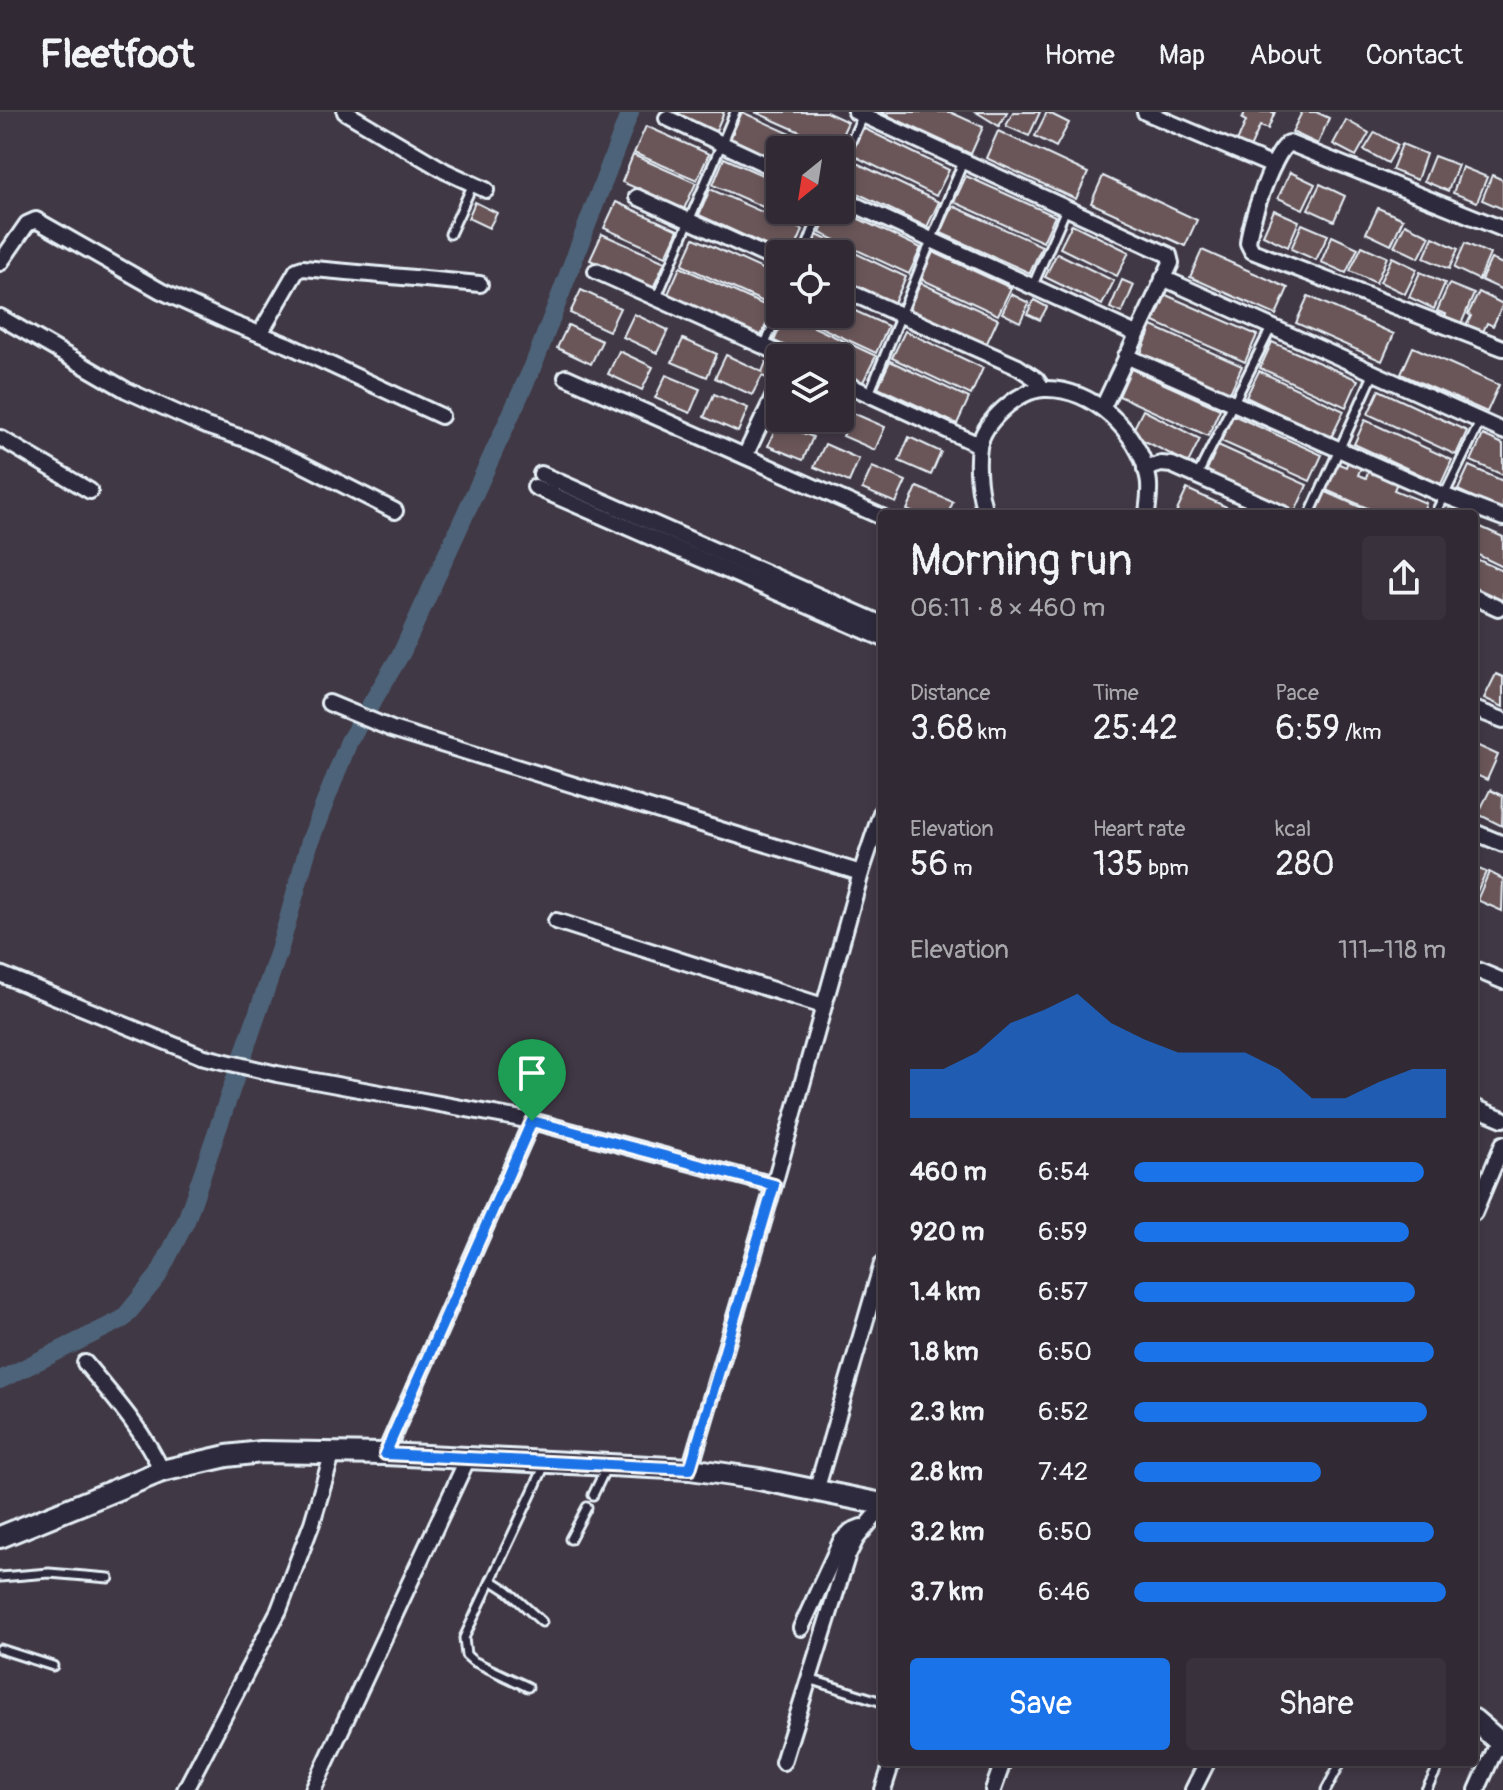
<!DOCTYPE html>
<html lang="en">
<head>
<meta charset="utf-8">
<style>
  :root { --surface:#312a34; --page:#39323c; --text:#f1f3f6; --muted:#a8a7ac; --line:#4c464f; --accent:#1a73e8 }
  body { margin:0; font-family:Pangolin,sans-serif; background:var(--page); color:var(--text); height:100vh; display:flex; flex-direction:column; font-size:30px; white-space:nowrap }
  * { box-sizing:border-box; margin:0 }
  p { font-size:26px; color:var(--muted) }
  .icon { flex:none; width:44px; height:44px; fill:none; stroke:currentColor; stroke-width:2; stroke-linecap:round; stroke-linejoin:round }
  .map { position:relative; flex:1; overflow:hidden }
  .drawer { position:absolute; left:878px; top:398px; width:600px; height:1256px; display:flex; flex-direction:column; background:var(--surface); border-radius:8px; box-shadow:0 4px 12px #0003,0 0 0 2px var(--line) }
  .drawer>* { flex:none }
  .needle { width:52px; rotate:210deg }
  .controls { position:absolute; left:766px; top:24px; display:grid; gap:16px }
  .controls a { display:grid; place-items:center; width:88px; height:88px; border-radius:8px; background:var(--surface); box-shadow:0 4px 12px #0003,0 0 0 2px var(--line); font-size:40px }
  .pin { position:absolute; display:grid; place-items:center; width:68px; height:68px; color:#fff; margin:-82px -34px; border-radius:50% 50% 50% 0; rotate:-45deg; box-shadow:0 0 8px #0007 }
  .pin .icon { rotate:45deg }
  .round { display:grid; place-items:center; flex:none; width:84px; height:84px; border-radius:8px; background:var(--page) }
  .headline { display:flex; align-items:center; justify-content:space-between; height:136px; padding:0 32px }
  h1 { font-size:44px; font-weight:600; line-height:60px }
  .stats { display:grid; grid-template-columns:repeat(3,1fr); gap:12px; height:136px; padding:8px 32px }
  .stats div { display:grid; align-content:center }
  .stats b { font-size:34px; font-weight:600 }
  .stats small { font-size:22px; font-weight:400 }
  .stats p { font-size:22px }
  .chart { height:224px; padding:16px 32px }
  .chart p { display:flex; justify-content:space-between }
  .chart svg { width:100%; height:144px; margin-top:8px; fill:var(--accent); opacity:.7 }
  .cta { display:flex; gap:16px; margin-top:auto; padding:16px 32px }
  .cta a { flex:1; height:92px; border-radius:8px; background:var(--accent); color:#fff; font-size:32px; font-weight:600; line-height:92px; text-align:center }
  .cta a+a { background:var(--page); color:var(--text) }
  ul { padding:0 32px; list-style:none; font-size:26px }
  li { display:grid; grid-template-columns:128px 96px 1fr; align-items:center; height:60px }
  li i { height:20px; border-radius:10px; background:var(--accent) }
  header { display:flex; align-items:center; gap:48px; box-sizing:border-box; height:112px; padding:0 40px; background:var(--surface); border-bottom:2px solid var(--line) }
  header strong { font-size:38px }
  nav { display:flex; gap:44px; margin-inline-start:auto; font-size:28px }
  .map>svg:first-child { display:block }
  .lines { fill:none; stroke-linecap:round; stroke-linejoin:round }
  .canal { stroke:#4e6479; stroke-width:18 }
  .building { fill:#6b5759; stroke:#e8f1f8; stroke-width:2 }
  .lane-casing { stroke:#e8f1f8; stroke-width:13 }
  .street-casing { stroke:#e8f1f8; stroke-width:20 }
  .secondary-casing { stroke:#e8f1f8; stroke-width:26 }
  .lane { stroke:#2f2a3d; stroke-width:7 }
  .street { stroke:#2f2a3d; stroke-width:14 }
  .secondary { stroke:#2f2a3d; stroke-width:20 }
  .route-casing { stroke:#fff; stroke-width:16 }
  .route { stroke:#1a73e8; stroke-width:10 }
</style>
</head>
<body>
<header>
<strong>Fleetfoot</strong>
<nav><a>Home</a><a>Map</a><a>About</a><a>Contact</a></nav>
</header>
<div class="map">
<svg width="1503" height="1678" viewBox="0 0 1503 1678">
  <rect width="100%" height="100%" fill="#413845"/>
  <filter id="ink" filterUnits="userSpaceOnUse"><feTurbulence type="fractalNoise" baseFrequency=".0125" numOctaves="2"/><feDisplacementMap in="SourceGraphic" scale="16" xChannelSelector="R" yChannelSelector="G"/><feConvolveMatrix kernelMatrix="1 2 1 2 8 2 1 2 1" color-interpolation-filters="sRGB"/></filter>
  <g filter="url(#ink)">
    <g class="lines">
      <polyline class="canal" points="0,1268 123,1207 158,1164 186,1109 279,839 310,729 349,629 402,540 534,252 630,0"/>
    </g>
    <g class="building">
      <polygon points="669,0 724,0 715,21"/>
      <polygon points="742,0 826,38 780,38 780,49 730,27"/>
      <polygon points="755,0 826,0 848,10 836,36"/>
      <polygon points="880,0 950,0 983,15 971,42"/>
      <polygon points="976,0 1007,0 999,14"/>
      <polygon points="1013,0 1040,0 1029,24 1006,14"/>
      <polygon points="1047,0 1069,11 1056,35 1035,24"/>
      <polygon points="1245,0 1275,0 1268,17 1260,14 1250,36 1237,30 1246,9 1242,7"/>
      <polygon points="1302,0 1316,0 1329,6 1318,32 1292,20"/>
      <polygon points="1346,8 1369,21 1356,44 1333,32"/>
      <polygon points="646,14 709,42 697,68 634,41"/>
      <polygon points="861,15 949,58 936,84 848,41"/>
      <polygon points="998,19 1088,61 1076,87 986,46"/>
      <polygon points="1375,20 1398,33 1388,51 1364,38"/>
      <polygon points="1402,32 1426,42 1417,68 1392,58"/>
      <polygon points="633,43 696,71 684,97 622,70"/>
      <polygon points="1434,44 1458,53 1448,79 1424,69"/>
      <polygon points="724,46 780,71 780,98 813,98 806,114 713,73"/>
      <polygon points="848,47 939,90 927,115 853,79 849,86 840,81 840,64"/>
      <polygon points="1462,55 1487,65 1477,90 1453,81"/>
      <polygon points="1290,60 1315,72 1303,97 1278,86"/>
      <polygon points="1492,63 1503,68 1503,97 1482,88"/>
      <polygon points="966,64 1055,104 1043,130 954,90"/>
      <polygon points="1103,64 1197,108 1185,134 1091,91"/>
      <polygon points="1320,72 1345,84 1334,109 1308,97"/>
      <polygon points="710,77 803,118 793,142 785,142 699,103"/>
      <polygon points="475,90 497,101 489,116 468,106"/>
      <polygon points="616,90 678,118 666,144 604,116"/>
      <polygon points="953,94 1042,134 1030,161 941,121"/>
      <polygon points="1378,96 1403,107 1391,133 1366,121"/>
      <polygon points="830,98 840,98 921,136 909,162 820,121"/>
      <polygon points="1274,98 1299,109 1288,135 1263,123"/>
      <polygon points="1072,112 1129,140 1117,164 1060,136"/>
      <polygon points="1302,112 1328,123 1316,148 1291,137"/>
      <polygon points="1405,112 1430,124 1419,146 1394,134"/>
      <polygon points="602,122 665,150 653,176 590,148"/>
      <polygon points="817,123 906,165 894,191 840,166 840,142 808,142"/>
      <polygon points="1332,124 1358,136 1346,161 1321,150"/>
      <polygon points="1433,125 1458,137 1449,157 1424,146"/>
      <polygon points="694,126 780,165 780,183 775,195 682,153"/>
      <polygon points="1465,131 1490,142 1479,168 1454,156"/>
      <polygon points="1362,134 1387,145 1376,171 1350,159"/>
      <polygon points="1202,138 1288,176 1276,203 1190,165"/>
      <polygon points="933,140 1011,176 998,203 921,167"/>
      <polygon points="1057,141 1114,169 1102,193 1045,165"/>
      <polygon points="1392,145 1417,157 1405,182 1380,170"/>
      <polygon points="1491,147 1503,152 1503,178 1481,168"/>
      <polygon points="680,155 773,197 761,224 668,182"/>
      <polygon points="1420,160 1445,171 1434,197 1409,185"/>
      <polygon points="1122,168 1134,173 1122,201 1110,196"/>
      <polygon points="921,171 998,207 986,233 908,197"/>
      <polygon points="1449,172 1474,182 1459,217 1443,210 1446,202 1437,199"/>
      <polygon points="581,178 620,196 609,219 570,201"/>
      <polygon points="1479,180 1503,192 1493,214 1487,211 1482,222 1466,214 1471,204 1468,202"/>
      <polygon points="1011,182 1029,191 1020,210 1002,201"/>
      <polygon points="1166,183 1257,223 1245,250 1154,210"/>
      <polygon points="1308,184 1394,222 1382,249 1296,211"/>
      <polygon points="1034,188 1047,195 1040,208 1027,202"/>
      <polygon points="840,192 888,214 876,241 792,202 840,202"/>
      <polygon points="634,202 668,218 657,241 623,225"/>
      <polygon points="786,202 876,244 863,270 840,260 840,246 811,246 774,229"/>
      <polygon points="568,213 602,229 591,252 557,236"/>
      <polygon points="1152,214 1242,254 1230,281 1141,241"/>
      <polygon points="905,219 983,256 971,283 892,246"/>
      <polygon points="683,227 717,242 707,265 672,250"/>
      <polygon points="1272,230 1358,268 1346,295 1260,256"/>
      <polygon points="1413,235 1499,273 1487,300 1401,262"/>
      <polygon points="619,239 653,255 642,278 608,262"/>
      <polygon points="726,243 762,260 766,250 777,255 771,268 762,264 752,283 715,266"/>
      <polygon points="890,249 969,286 957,312 878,275"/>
      <polygon points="1131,257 1220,297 1208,324 1119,284"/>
      <polygon points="1259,259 1344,299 1331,326 1246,285"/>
      <polygon points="666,263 700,277 690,301 655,286"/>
      <polygon points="1379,278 1467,319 1456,343 1368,302"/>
      <polygon points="714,282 748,296 738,320 704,305"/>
      <polygon points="1143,298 1200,327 1188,351 1131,322"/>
      <polygon points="853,301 885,315 875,338 843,324"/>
      <polygon points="1233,303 1322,343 1310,369 1221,329"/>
      <polygon points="1365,308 1452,348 1441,372 1354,332"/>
      <polygon points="778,311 813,325 803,348 768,334"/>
      <polygon points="1483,323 1503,332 1503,363 1471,349"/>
      <polygon points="909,325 941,340 931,363 899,349"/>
      <polygon points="825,332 859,347 849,370 814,355"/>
      <polygon points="1218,333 1307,373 1295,400 1206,360"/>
      <polygon points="1348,349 1361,355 1358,363 1366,366 1369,358 1397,371 1394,378 1426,391 1422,402 1381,402 1326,378 1337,351 1346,355"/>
      <polygon points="1469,354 1503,369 1503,399 1458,378"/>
      <polygon points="872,355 906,369 896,391 862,377"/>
      <polygon points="917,375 953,390 948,402 916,402 907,398"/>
      <polygon points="1187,377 1242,402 1179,402 1176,401"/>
      <polygon points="1324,379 1376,402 1314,402"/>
      <polygon points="1474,412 1503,425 1503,455 1474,441"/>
      <polygon points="1474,446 1503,459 1503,489 1474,475"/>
      <polygon points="1496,562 1503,565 1503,595 1484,586"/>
      <polygon points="1474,632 1498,643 1487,668 1474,662"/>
      <polygon points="1490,678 1503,684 1502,714 1478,702"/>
      <polygon points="1474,755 1486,760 1474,786"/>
      <polygon points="1489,760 1503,767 1502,799 1477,788"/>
    </g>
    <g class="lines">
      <defs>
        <g id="lane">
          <polyline points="840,54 863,3"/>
          <polyline points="450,122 473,72"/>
          <polyline points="804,142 821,98"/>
          <polyline points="1033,173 1066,97"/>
          <polyline points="657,185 735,0"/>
          <polyline points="764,234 780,198"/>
          <polyline points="869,282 963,50"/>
          <polyline points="1197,364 1271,216"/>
          <polyline points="1310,402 1374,261"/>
          <polyline points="1435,402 1480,310"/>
          <polyline points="593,1383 606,1356"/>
          <polyline points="570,1427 587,1395"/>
          <polyline points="0,1465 49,1461 109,1466"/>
          <polyline points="491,1468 508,1479 542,1510"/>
          <polyline points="0,1537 53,1554"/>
          <polyline points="809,1567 882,1590"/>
          <polyline points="528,1575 473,1549 466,1543 464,1526 545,1353"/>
          <polyline points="1326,1678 1341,1650"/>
          <polyline points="1426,1678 1441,1650"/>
        </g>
        <g id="street">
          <polyline points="345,0 445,59 486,78"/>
          <polyline points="856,0 1169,143 1171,151 1103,295"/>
          <polyline points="1145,0 1273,54"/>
          <polyline points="667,6 780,59"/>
          <polyline points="637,85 780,150"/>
          <polyline points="840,86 1136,222"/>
          <path d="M 1503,117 L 1289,31 C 1273,41 1250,110 1248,131 L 1252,139 L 1503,236"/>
          <polyline points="0,151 27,112 36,108 161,179 229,210 288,233 441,304"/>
          <polyline points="596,159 790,246"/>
          <polyline points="1163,166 1503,319"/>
          <polyline points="840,176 1018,255 1036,267 1043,277"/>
          <polyline points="0,205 126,278 206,314 248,328 300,351 395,399"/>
          <polyline points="261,220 297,158 303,156 480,172"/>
          <polyline points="1126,244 1443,383 1503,406"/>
          <polyline points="566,265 882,405"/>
          <polyline points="840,269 979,333"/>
          <polyline points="0,326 90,379"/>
          <polyline points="745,344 780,271"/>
          <polyline points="1145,357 1161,352 1172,353 1283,402"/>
          <polyline points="541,362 882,512"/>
          <polyline points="535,375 882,526"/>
          <path d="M 986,402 C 979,384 976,355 979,335 C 983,310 1018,278 1044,277 C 1092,275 1139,320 1148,365 C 1151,376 1148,391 1147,402"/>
          <polyline points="1474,485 1498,496"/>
          <polyline points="329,591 392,617 861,761"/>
          <polyline points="1474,597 1503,608"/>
          <polyline points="1474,720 1503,732"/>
          <polyline points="556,809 823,894"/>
          <polyline points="1474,857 1503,869"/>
          <polyline points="0,862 201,944 277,962 532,1009 774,1073"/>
          <polyline points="1474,995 1503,1007"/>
          <polyline points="1474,1101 1503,1032"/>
          <path d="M 85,1251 C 114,1286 143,1318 162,1359"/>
          <polyline points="385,1342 532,1009"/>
          <polyline points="690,1357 774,1073 861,761 882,698"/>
          <polyline points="816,1379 882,1152"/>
          <polyline points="801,1516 841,1429 851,1419 861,1415"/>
          <polyline points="783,1650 847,1445 856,1427 882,1396"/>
          <polyline points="185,1678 279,1498 312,1411 333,1340"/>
          <polyline points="313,1678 467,1348"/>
          <polyline points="883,1678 892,1650"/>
          <polyline points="993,1678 1003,1650"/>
          <polyline points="1193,1678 1207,1650"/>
          <polyline points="1477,1678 1499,1629"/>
        </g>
        <g id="secondary">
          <polyline points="0,1425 162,1359 227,1344 261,1340 385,1342 690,1357 759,1367 882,1392"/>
          <polyline points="1474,1608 1503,1633"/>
        </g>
      </defs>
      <use href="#lane" class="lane-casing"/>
      <use href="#street" class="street-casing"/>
      <use href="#secondary" class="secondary-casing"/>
      <use href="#lane" class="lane"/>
      <use href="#street" class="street"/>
      <use href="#secondary" class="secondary"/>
    </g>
  </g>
  <g class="lines" filter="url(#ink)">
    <defs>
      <polygon id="route" points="532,1009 774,1073 690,1357 385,1342"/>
    </defs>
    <use href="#route" class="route-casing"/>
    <use href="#route" class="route"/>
  </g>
</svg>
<div class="controls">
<a><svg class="needle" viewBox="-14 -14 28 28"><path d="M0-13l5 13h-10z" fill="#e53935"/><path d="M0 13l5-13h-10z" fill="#a8a7ac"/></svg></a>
<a><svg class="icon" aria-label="locate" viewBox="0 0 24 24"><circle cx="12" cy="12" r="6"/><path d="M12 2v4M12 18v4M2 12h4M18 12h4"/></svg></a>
<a><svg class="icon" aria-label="layers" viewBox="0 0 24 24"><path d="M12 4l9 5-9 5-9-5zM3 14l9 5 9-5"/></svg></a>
</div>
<div class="pin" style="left:532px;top:1009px;background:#1e9e55"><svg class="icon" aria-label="arrive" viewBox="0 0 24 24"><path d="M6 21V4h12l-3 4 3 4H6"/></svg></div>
<section class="drawer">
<div class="headline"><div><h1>Morning run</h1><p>06:11 · 8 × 460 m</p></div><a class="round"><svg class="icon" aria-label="share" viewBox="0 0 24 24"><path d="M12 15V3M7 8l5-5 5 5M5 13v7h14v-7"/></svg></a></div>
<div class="stats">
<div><p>Distance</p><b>3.68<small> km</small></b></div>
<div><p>Time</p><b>25:42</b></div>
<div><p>Pace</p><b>6:59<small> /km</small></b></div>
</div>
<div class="stats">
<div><p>Elevation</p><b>56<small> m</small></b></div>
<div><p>Heart rate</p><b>135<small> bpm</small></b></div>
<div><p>kcal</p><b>280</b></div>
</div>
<div class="chart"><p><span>Elevation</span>111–118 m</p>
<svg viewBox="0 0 160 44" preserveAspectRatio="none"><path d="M0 44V29L10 29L20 24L30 15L40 11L50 6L60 15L70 20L80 24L90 24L100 24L110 29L120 38L130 38L140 33L150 29L160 29V44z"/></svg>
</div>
<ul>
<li><b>460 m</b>6:54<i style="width:93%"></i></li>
<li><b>920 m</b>6:59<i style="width:88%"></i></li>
<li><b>1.4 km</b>6:57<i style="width:90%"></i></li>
<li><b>1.8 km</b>6:50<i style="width:96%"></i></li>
<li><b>2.3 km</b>6:52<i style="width:94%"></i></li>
<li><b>2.8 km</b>7:42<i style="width:60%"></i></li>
<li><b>3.2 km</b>6:50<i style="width:96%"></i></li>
<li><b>3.7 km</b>6:46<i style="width:100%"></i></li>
</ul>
<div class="cta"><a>Save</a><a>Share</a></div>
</section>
</div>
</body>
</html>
